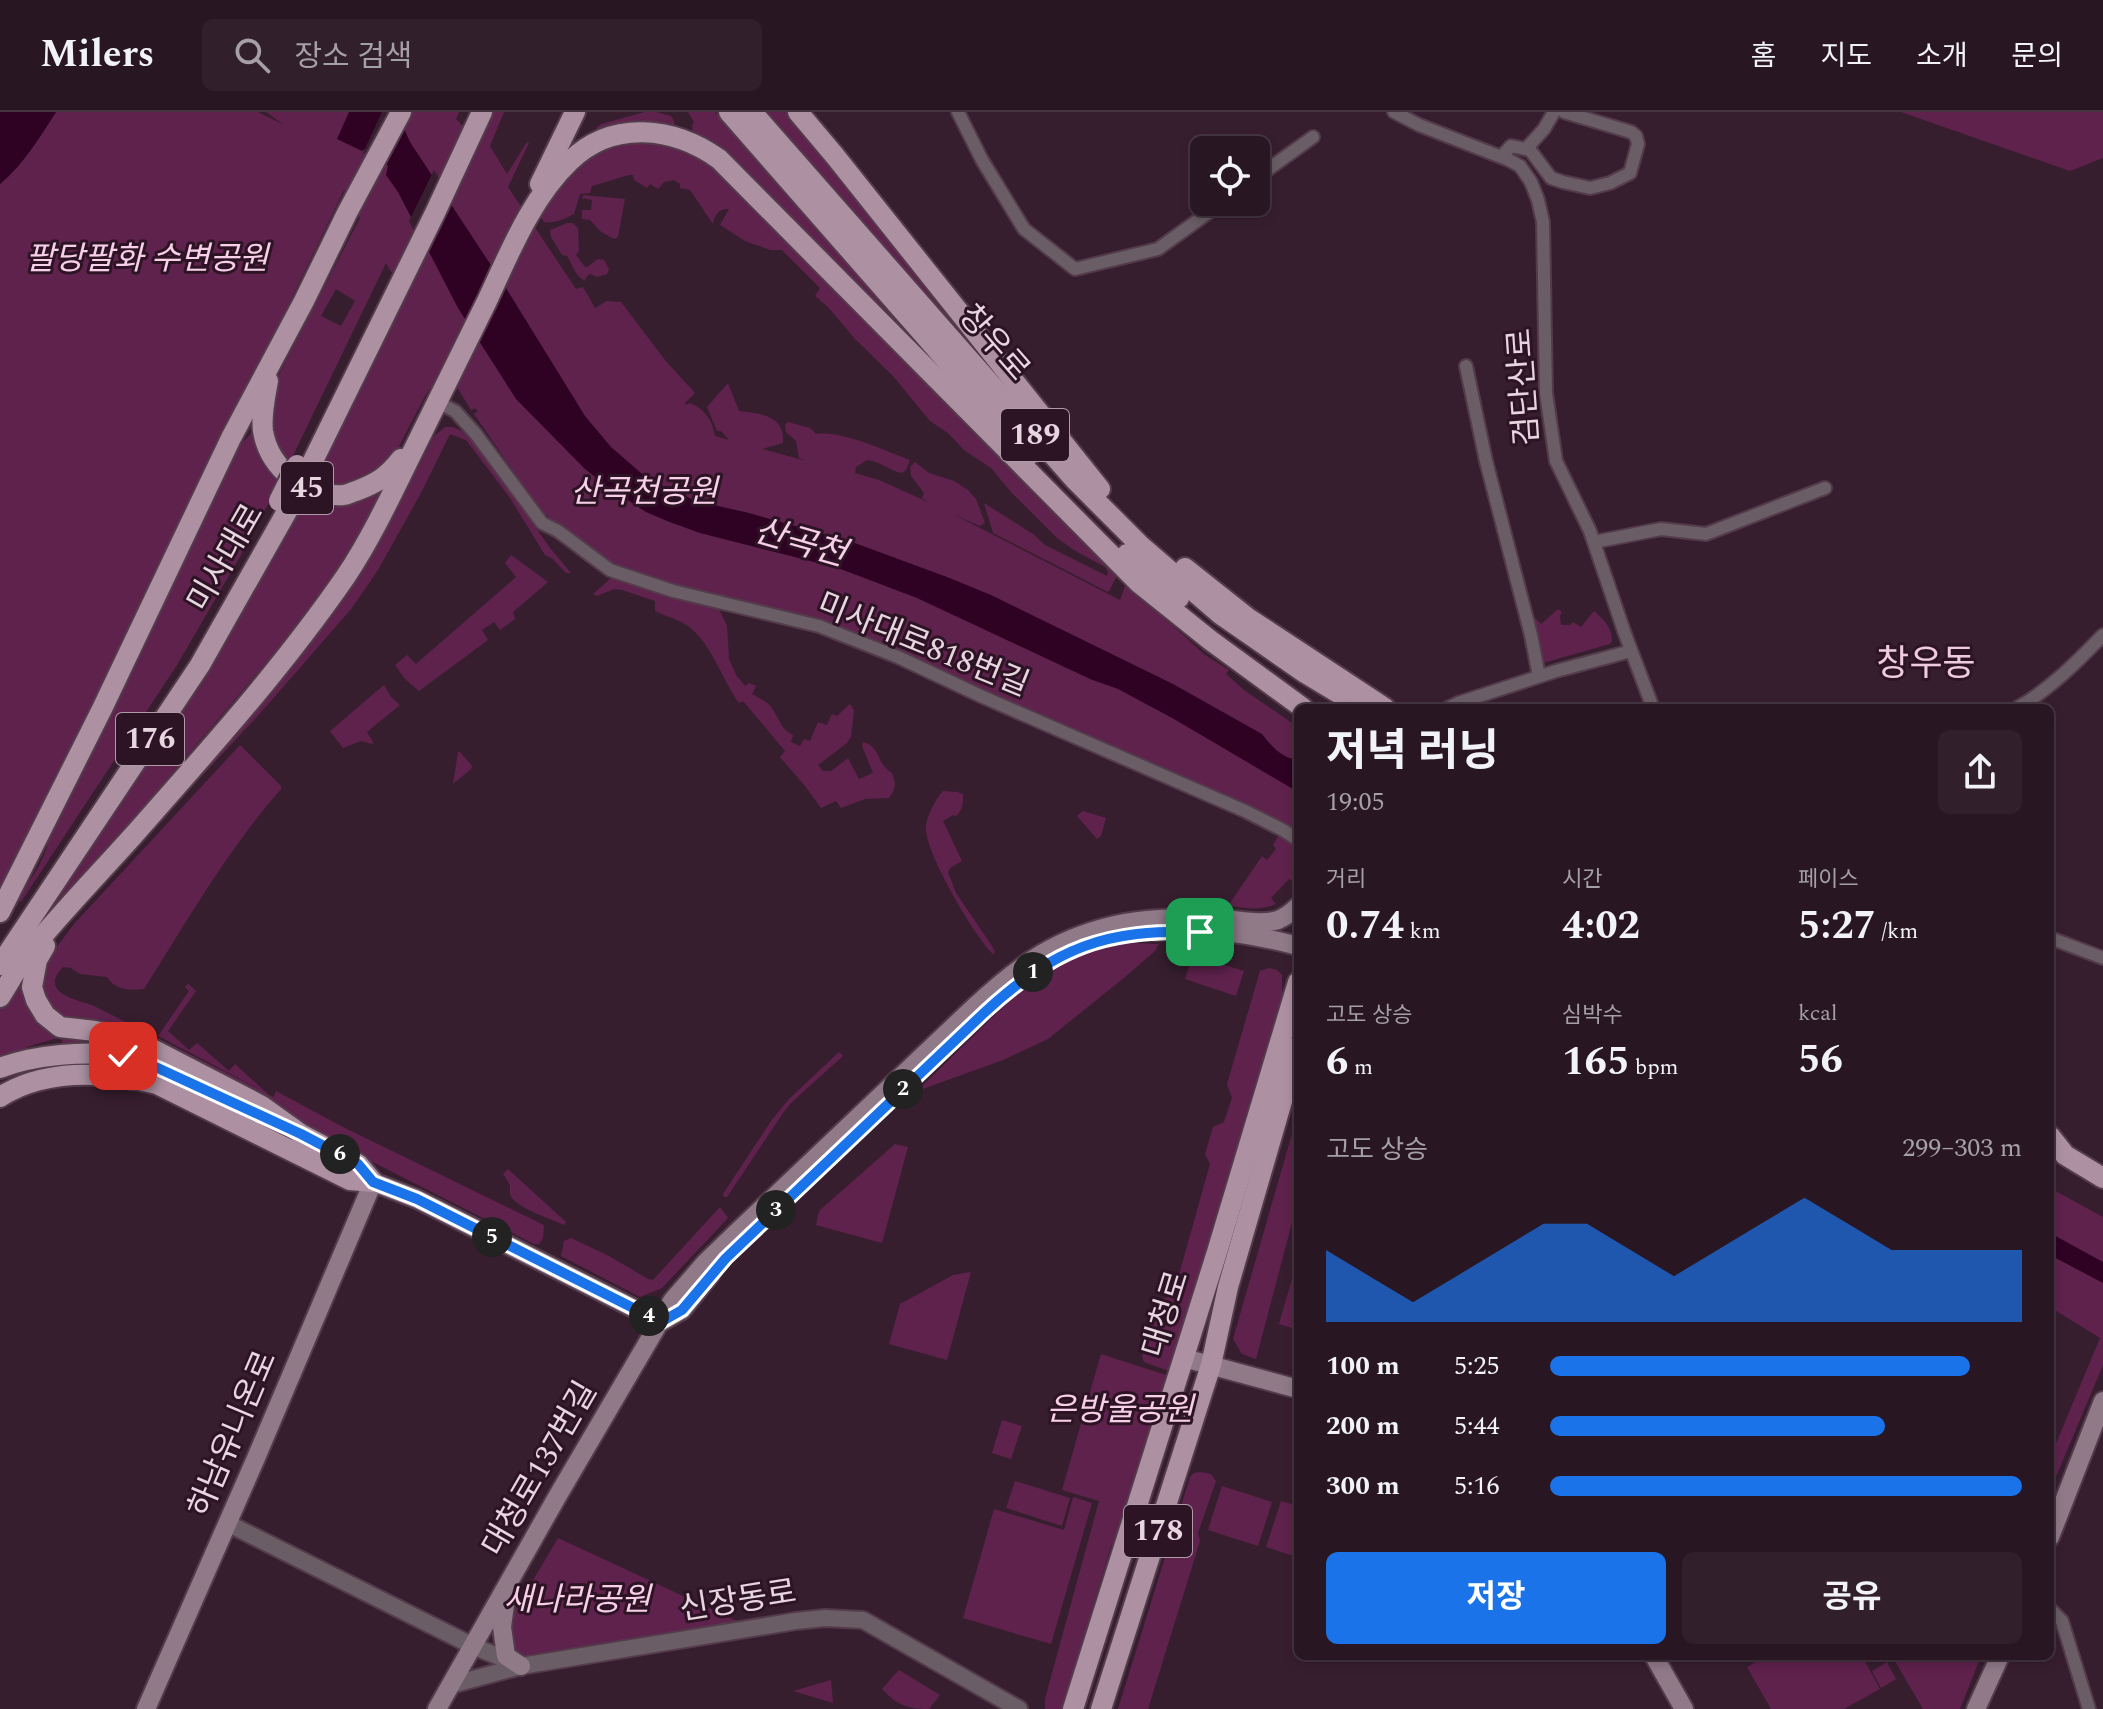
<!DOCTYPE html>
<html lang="ko">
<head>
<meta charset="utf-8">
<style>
  :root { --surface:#291623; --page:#311f2b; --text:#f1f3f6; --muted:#a59fa6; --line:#453541; --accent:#1a73e8 }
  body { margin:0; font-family:Spectral,"Noto Sans KR",serif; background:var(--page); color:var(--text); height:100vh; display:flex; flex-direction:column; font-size:30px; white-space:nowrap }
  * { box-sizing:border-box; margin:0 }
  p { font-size:26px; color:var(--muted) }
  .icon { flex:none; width:44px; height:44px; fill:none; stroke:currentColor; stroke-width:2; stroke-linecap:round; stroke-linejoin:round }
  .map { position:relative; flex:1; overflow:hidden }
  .drawer { position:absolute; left:1294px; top:592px; width:760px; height:956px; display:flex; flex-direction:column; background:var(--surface); border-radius:12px; box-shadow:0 4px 12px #0003,0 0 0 2px var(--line) }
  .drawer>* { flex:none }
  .buttons { position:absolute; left:1190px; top:24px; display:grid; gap:16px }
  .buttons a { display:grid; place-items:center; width:80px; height:80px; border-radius:12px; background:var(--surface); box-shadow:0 4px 12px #0003,0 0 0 2px var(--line); font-size:40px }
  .pin { position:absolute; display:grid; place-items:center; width:68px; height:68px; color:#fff; margin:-34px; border-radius:16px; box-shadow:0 4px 12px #0006 }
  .km { position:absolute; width:40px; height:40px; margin:-20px; border-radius:50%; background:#222; color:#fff; font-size:22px; line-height:40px; text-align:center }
  .round { display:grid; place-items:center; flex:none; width:84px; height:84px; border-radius:12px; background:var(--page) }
  .overview { display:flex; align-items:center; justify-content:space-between; height:136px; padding:0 32px }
  h1 { font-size:44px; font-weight:700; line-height:60px }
  .metrics { display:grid; grid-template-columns:repeat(3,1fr); gap:12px; height:136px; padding:8px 32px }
  .metrics div { display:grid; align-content:center }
  .metrics b { font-size:40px; font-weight:700 }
  .metrics small { font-size:22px; font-weight:400 }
  .metrics p { font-size:22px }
  .chart { height:224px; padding:16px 32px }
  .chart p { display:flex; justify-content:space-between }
  .chart svg { width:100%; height:144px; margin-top:8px; fill:var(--accent); opacity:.7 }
  .button { display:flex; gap:16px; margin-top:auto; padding:16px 32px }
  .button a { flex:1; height:92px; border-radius:12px; background:var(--accent); color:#fff; font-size:32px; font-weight:700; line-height:92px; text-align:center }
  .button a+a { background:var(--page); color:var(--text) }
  ul { padding:0 32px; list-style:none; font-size:26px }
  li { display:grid; grid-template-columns:128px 96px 1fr; align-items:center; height:60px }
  li i { height:20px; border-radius:10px; background:var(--accent) }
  header { display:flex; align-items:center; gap:48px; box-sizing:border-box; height:112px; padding:0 40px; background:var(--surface); border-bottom:2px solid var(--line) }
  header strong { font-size:38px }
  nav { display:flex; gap:44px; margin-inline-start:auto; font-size:28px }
  .search { width:560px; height:72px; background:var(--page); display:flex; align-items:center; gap:20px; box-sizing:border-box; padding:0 28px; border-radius:12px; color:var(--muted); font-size:30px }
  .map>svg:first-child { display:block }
  .green { fill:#5f224d; fill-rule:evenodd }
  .water { fill:#2f0123 }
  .pier { fill:#371e2f }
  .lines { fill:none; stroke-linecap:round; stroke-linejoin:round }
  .minor-casing { stroke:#533b4b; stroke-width:16 }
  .tertiary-casing { stroke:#533b4b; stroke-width:20 }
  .secondary-casing { stroke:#533b4b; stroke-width:22 }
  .primary-casing { stroke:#533b4b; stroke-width:24 }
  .minor { stroke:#6a5d65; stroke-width:12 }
  .tertiary { stroke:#6a5d65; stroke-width:16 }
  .secondary { stroke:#907a88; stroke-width:18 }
  .primary { stroke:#ad91a2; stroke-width:20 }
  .primary-bridge-casing { stroke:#533b4b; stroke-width:24; stroke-linecap:butt }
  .primary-bridge { stroke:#ad91a2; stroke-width:20 }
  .route-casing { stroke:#fff; stroke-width:16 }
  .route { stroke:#1a73e8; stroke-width:10 }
  .labels { text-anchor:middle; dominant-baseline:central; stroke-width:6; stroke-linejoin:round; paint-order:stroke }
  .shield { fill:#2d1425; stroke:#af9ba8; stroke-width:2 }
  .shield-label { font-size:30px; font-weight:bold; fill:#e7d5e0 }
  .park-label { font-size:32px; font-style:italic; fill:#f8cfe8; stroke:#2d1425 }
  .street-label { font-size:32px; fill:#e7d5e0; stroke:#2d1425 }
  .water-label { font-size:34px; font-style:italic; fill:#f7cfe8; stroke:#2d1425 }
  .quarter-label { font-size:36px; fill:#eecbe0; stroke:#2d1425 }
</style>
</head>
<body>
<header>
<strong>Milers</strong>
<div class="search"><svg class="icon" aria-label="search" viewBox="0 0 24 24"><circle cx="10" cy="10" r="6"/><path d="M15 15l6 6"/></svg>장소 검색</div>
<nav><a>홈</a><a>지도</a><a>소개</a><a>문의</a></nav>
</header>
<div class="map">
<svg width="2103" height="1597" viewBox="0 0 2103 1597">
  <rect width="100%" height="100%" fill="#371e2f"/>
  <g class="green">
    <path d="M 56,0 L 258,0 L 284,13 L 266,0 L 459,0 L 456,7 L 479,31 L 492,0 L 504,0 L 490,34 L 507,62 L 527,30 L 529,31 L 508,75 L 576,177 L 583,175 L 595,196 L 607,189 L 621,190 L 665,248 L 695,281 L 685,291 L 686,293 L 690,291 C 704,296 713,309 715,324 L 729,328 L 721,319 L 717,319 L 707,295 L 728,271 L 739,299 C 761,302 785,303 783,331 L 762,337 L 807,349 L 799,346 L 796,329 L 786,320 L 785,313 L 788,310 L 810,316 L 816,322 C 841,318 886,339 910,348 L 906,358 L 902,361 C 887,358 883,350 867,348 L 856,355 L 855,361 L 879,368 L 930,391 L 922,386 L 924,381 L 911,364 L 910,355 L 915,350 L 929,361 L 954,369 L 968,378 L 976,387 L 985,411 L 980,414 L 953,402 L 1120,488 L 1126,471 L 1205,543 L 1229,558 L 1226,562 L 1244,578 L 1298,615 L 1298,722 L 951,564 L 920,548 L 636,462 L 623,456 L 604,451 L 544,401 L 531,385 L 474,302 L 478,299 L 475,296 L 471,298 L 457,275 L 458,271 L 447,254 L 425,284 L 394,344 L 355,376 L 312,373 L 405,183 L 386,151 L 287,356 L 269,324 L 274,272 L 360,106 L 344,78 L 0,788 L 0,72 C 24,52 39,26 56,0 ZM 336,177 L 355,189 L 341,214 L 321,204 Z"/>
    <polygon points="645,0 656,0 671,4 674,9 675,18 597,23 597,15 601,12"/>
    <polygon points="688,0 715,0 976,292 693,26 692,14 694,10"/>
    <polygon points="763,0 788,0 791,2 1047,322"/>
    <polygon points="1901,0 2103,0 2103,46 2070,59"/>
    <path d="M 661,26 L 713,51 L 1119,461 C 1114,467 1113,474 1108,480 L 993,421 L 984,391 L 1033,422 L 1045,433 L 1107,464 L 1108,460 L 1105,455 L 1074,438 L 1057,426 L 1011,380 L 991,356 L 964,338 L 948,321 L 930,309 L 893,264 L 855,227 L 828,195 L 815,184 L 820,176 L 782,138 L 770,138 L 745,129 L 720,113 L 729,97 C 718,96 715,103 713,112 L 690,78 L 680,76 L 680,72 L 674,68 L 664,70 L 658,77 L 650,72 L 647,76 L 634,68 L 633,63 L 629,63 L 592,74 L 590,81 L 580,82 L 574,102 C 565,107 553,112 544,110 L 540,104 L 560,67 L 598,35 Z"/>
    <polygon points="583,83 625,87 618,125 614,127 600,119 590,108 582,107 582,98 591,98 592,88 582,86"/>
    <path d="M 567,111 L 572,111 L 578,116 L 579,139 L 576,143 L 585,155 L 587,155 L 598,147 L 604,148 L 609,157 L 607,162 L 597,165 L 590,162 L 586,165 L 585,169 C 575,164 573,153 567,144 L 562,143 L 551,125 L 550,118 Z"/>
    <polygon points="445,315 453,315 462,319 487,345 550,436 571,461 566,461 553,447 545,443 510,386 466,328 450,322 421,381 378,458 352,496 256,606 67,808 381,424 401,389 434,324"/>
    <path d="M 252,320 L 255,321 L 281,368 L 242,441 L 177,553 L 21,790 L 17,788 C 29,769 47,747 49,724 L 238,331 L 245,328 Z"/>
    <path d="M 384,378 C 363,426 333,468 301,510 L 24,835 L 203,566 L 252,483 L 306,383 C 341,390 351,394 384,378 Z"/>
    <polygon points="511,443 548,470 513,500 515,507 500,518 494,510 482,518 488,528 419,579 405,567 395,553 407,543 416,552 516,465 505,451"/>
    <path d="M 612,465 L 617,465 L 654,479 L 719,497 L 727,514 L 729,547 L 736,563 L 745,574 L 749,571 L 756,574 L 752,582 C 759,586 766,589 771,595 C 779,605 780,617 793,623 L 791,630 L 800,634 L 804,627 L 810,629 L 818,610 L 827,613 L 832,602 L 837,604 L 850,592 L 854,598 L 851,625 L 847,631 L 818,653 L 823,659 L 831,659 L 848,646 L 859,667 L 873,661 L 862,634 L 863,630 C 881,634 876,652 892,661 C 896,673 896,677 889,686 L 865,687 L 841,696 L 836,689 L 821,696 L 805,674 L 780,645 L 785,639 L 743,589 L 739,591 C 722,568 710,527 685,512 C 675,506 664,504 655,499 L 655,489 L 622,478 L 614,477 L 597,484 L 593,482 Z"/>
    <path d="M 1558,497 L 1562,500 L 1560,504 L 1561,513 L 1570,513 L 1573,510 L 1581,515 L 1594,499 C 1604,508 1612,515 1612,529 L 1610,532 L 1543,551 L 1532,507 L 1533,504 L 1541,512 Z"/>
    <polygon points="384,573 391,585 400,593 367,620 373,630 372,632 361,629 343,636 330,619"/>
    <path d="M 240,633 L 281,674 L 281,677 C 228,737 187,809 144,877 C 130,879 115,878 107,865 L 80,862 L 71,856 L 63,855 C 39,880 74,887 92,893 L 263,979 L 158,924 L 189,879 L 185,875 L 188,872 L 196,879 L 168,919 L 189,938 L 197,931 L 229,959 L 235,952 L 269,983 L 274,985 L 276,979 L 341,1014 L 542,1112 L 544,1114 L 543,1126 L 539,1132 L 534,1132 L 355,1041 L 76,912 L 45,896 L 38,860 L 74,812 Z"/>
    <polygon points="458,640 460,640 472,654 471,657 453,672"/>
    <path d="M 943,679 L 957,680 L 963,682 C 963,690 963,698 956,704 L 953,703 L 943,709 L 962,749 L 950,756 L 948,760 L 956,781 L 992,834 L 995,840 L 993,842 C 975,825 922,736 926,713 C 928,702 936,686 943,679 Z"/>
    <polygon points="1083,699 1106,706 1101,724 1097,727 1077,704"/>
    <path d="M 1279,723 L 1298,738 L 1298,768 L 1296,772 L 1289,767 L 1271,786 L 1276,792 C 1260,799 1245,796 1228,794 L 1262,744 L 1267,748 L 1276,737 L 1273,733 Z"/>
    <polygon points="1133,831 1159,832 1155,839 1125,865 1048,927 1003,948 917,979 1039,860 1071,843 1100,833"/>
    <polygon points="1193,843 1244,859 1236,884 1185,867"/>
    <polygon points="1269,856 1277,858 1282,863 1282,883 1171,1256 1166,1258 1144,1250 1142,1244 1158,1188 1173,1184 1210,1052 1205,1042 1213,1015 1224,1010 1232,986 1227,972 1260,859"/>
    <polygon points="21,863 25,880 32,896 127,932 64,938 61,925 30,934 0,947 0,897"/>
    <polygon points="839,940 843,944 792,990 783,1001 727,1085 724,1085 723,1082 771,1009 789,987"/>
    <polygon points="1298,1001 1298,1088 1256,1247 1242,1242 1233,1227"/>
    <polygon points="895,1032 908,1035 882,1131 816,1113 819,1099"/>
    <path d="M 508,1057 L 566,1110 L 564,1113 C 551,1107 520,1097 512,1086 C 509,1081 510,1079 510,1073 L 503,1062 Z"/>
    <polygon points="2050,1076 2103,1105 2103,1253 2050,1379 2050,1346 2100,1226 2050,1195"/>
    <polygon points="720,1095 728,1106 662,1176 640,1185 561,1144 564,1129 571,1126 609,1144 648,1167 653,1168"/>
    <polygon points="1298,1146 1298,1218 1279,1212"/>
    <polygon points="971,1160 947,1248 889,1232 900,1192 953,1163"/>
    <polygon points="1101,1242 1166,1263 1140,1351 1142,1354 1121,1421 1111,1434 1062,1597 1045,1597 1045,1587 1099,1389 1062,1378"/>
    <polygon points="1002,1308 1022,1314 1011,1347 992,1341"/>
    <polygon points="1200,1360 1211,1362 1216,1369 1198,1421 1200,1429 1148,1597 1118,1597 1190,1365 1194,1361"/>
    <polygon points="1015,1369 1070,1386 1062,1414 1006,1396"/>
    <polygon points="1222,1374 1272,1390 1258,1434 1208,1418"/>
    <polygon points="1073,1385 1092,1391 1051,1532 963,1506 994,1397 1064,1418"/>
    <polygon points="1281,1389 1298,1394 1298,1431 1294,1444 1266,1435"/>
    <polygon points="558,1426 739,1510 513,1547 500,1524"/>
    <polygon points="1766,1544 1862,1544 1880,1577 1844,1597 1771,1597 1747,1555"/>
    <polygon points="1892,1544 1981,1544 1960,1597 1923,1597"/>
    <polygon points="1887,1550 1896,1567 1881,1576 1872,1559"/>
    <path d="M 899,1558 L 940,1583 L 929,1597 C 907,1597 897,1593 882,1577 Z"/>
    <polygon points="831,1568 833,1591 793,1579"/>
  </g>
  <g class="water">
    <path d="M 0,0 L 56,0 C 39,26 24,52 0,72 Z"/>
    <path d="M 349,0 L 387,0 L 405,19 L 410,30 L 506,176 L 585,304 L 611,335 L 641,361 L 657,371 L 696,389 L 749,401 L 852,430 L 947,465 L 991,483 L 1173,572 L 1262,622 C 1272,635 1282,646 1298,648 L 1298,680 L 1174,607 L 1118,577 L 1090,567 L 917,486 L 838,456 L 700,421 L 667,409 L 646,400 L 606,374 L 584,356 L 516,287 L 458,196 L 398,80 L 386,63 L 388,54 L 367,35 L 362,39 L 337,27 Z"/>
    <polygon points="2050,1121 2103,1150 2103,1171 2050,1143"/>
  </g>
  <g class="pier">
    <polygon points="382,0 393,0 405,13 382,62 384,55 366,40 362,43"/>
    <polygon points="434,58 453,86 425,142 409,109"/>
  </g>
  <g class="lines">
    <defs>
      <g id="minor">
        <polyline points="958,0 982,48 1024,117 1075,157 1158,137 1223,90"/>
        <polyline points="1394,0 1419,13 1509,48 1520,54 1531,70 1538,88 1543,110 1546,281 1556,349 1590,419 1625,522 1653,596"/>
        <polyline points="1526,37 1544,17 1554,0"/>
        <polyline points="1502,44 1511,34 1530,38 1551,66 1563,70 1590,76 1610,71 1630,61 1638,32 1636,24 1631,20 1564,0"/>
        <polyline points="1256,66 1313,25"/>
        <polyline points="1466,254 1486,349 1531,523 1539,564"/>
        <polyline points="437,290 455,299 475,321 542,411 558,419 610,458 673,479 819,514 898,545 983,585 1245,699 1283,718 1298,728"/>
        <polyline points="1594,430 1661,417 1706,422 1825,376"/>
        <polyline points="1448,596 1458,591 1556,559 1631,539"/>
        <path d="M 2017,596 C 2049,578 2078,549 2103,523"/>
        <polyline points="2050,826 2103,846"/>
        <polyline points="2050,1497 2062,1509 2089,1597"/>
      </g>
      <g id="tertiary">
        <polyline points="227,1411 473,1534 521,1554 796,1509 825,1506 863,1508 1019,1597"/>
        <polyline points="451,1573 521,1554"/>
      </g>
      <g id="secondary">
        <path d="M 1156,819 C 1203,815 1253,822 1298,834"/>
        <polyline points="661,1210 682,1198 710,1163"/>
        <polyline points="1184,1246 1298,1277"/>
        <polyline points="2050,1425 2103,1289"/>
        <polyline points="506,1485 502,1515 506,1544 521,1554"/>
        <polyline points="1654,1544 1684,1597"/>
        <polyline points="146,1597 256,1346 373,1070 417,1087 661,1210"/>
        <path d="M 437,1597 L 557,1385 L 672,1189 L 705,1151 L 736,1121 L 972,897 C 1020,852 1058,824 1124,811 C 1156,805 1190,806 1222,807 C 1240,808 1261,813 1278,808 C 1285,805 1292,800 1298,794"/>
        <polyline points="1976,1597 2000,1544"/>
      </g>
      <g id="primary">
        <polyline points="729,0 1029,343"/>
        <polyline points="752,0 1074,367 1140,433 1220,502 1305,561 1363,596"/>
        <polyline points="798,0 835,44 1100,377"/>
        <polyline points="540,72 575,0"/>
        <path d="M 268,269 C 265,285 261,303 263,319 C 269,356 306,386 344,383 C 346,383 355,379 356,379 C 377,371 387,365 401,347"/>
        <polyline points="308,359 435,101 482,0"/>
        <polyline points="1127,442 1179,486"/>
        <polyline points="1185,456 1248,506 1385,596"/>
        <polyline points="0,800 102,597 231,326 304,189 347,101 401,0"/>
        <polyline points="45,834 37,848 32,875 36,888 45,903 60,915 95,919 135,928 262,994 301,1022 358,1052 373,1070"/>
        <polyline points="0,853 200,553 290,394"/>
        <path d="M 0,885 C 9,871 17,856 26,844 C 59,803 96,765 131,726 C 206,641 282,557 346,464 C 370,428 390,386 409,347 C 435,294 461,242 487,189 C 509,142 531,86 570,49 C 613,7 674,15 719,47 L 1139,471 L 1210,528 L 1303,596"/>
        <path d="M 0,956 C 34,943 86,938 123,944 C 147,948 170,962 192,972"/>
        <path d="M 0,985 C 47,955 106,960 157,972 L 350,1068 L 373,1070"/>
        <polyline points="2050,1024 2065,1043 2103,1066"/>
        <polyline points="1073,1597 1217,1140 1298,870"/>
        <polyline points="1101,1597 1211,1253 1228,1175 1298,934"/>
      </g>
    </defs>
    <use href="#minor" class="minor-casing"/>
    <use href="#tertiary" class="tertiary-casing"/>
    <use href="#secondary" class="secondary-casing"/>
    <use href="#primary" class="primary-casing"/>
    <use href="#minor" class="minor"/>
    <use href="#tertiary" class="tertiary"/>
    <use href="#secondary" class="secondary"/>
    <use href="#primary" class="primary"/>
    <defs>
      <polyline id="primary-bridge" points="279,389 297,353"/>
    </defs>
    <use href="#primary-bridge" class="primary-bridge-casing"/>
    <use href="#primary-bridge" class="primary-bridge"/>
  </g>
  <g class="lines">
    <defs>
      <path id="route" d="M 123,944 L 149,952 L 301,1022 L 358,1052 L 373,1070 L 417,1087 L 661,1210 L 682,1198 L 726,1146 L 986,899 C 1056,835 1106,817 1200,820"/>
    </defs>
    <use href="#route" class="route-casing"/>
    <use href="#route" class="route"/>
  </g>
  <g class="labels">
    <g class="shield">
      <rect x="1001" y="297" width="68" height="52" rx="6"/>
      <rect x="281" y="350" width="52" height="52" rx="6"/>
      <rect x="116" y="601" width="68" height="52" rx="6"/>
      <rect x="1124" y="1393" width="68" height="52" rx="6"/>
    </g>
    <g class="shield-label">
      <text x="1035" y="323">189</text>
      <text x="307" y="376">45</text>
      <text x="150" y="627">176</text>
      <text x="1158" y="1419">178</text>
    </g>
    <g class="park-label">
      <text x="147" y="147">팔당팔화 수변공원</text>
      <text x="644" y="380">산곡천공원</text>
      <text x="1120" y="1298">은방울공원</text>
      <text x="577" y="1488">새나라공원</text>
    </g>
    <g class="street-label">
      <text transform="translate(994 231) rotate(49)">창우로</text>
      <text transform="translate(1524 275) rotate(-94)">검단산로</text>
      <text transform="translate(226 446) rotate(-60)">미사대로</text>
      <text transform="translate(923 533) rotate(22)">미사대로818번길</text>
      <text transform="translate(1166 1202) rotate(-73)">대청로</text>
      <text transform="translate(233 1322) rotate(-67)">하남유니온로</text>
      <text transform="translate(540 1357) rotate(-60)">대청로137번길</text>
      <text transform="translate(738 1489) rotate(-9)">신장동로</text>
    </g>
    <g class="water-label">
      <text transform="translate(800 431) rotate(16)">산곡천</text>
    </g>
    <g class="quarter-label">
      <text x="1926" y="552">창우동</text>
    </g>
  </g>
</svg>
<div class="buttons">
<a><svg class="icon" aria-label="locate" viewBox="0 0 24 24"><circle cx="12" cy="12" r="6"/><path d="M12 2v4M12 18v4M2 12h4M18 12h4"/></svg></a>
</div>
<div class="pin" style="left:1200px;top:820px;background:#1e9e55"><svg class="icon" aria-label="arrive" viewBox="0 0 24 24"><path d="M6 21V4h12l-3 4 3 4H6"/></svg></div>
<div class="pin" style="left:123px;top:944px;background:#d93025"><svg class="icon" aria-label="check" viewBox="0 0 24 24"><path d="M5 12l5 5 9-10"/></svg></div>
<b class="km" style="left:1033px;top:860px">1</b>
<b class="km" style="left:903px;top:977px">2</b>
<b class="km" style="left:776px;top:1098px">3</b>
<b class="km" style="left:649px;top:1204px">4</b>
<b class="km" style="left:492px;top:1125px">5</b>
<b class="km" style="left:340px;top:1042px">6</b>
<section class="drawer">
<div class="overview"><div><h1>저녁 러닝</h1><p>19:05</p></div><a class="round"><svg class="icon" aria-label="share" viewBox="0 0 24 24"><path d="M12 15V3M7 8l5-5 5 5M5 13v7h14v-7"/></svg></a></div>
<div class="metrics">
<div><p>거리</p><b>0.74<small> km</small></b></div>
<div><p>시간</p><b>4:02</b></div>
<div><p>페이스</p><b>5:27<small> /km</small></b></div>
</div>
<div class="metrics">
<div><p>고도 상승</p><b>6<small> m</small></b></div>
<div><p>심박수</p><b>165<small> bpm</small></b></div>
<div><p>kcal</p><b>56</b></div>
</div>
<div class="chart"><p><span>고도 상승</span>299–303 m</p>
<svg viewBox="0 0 160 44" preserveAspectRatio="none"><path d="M0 44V22L10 30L20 38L30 30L40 22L50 14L60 14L70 22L80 30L90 22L100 14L110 6L120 14L130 22L140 22L150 22L160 22V44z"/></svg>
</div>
<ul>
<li><b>100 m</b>5:25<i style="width:89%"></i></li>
<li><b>200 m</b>5:44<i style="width:71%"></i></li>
<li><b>300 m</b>5:16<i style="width:100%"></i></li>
</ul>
<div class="button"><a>저장</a><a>공유</a></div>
</section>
</div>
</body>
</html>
